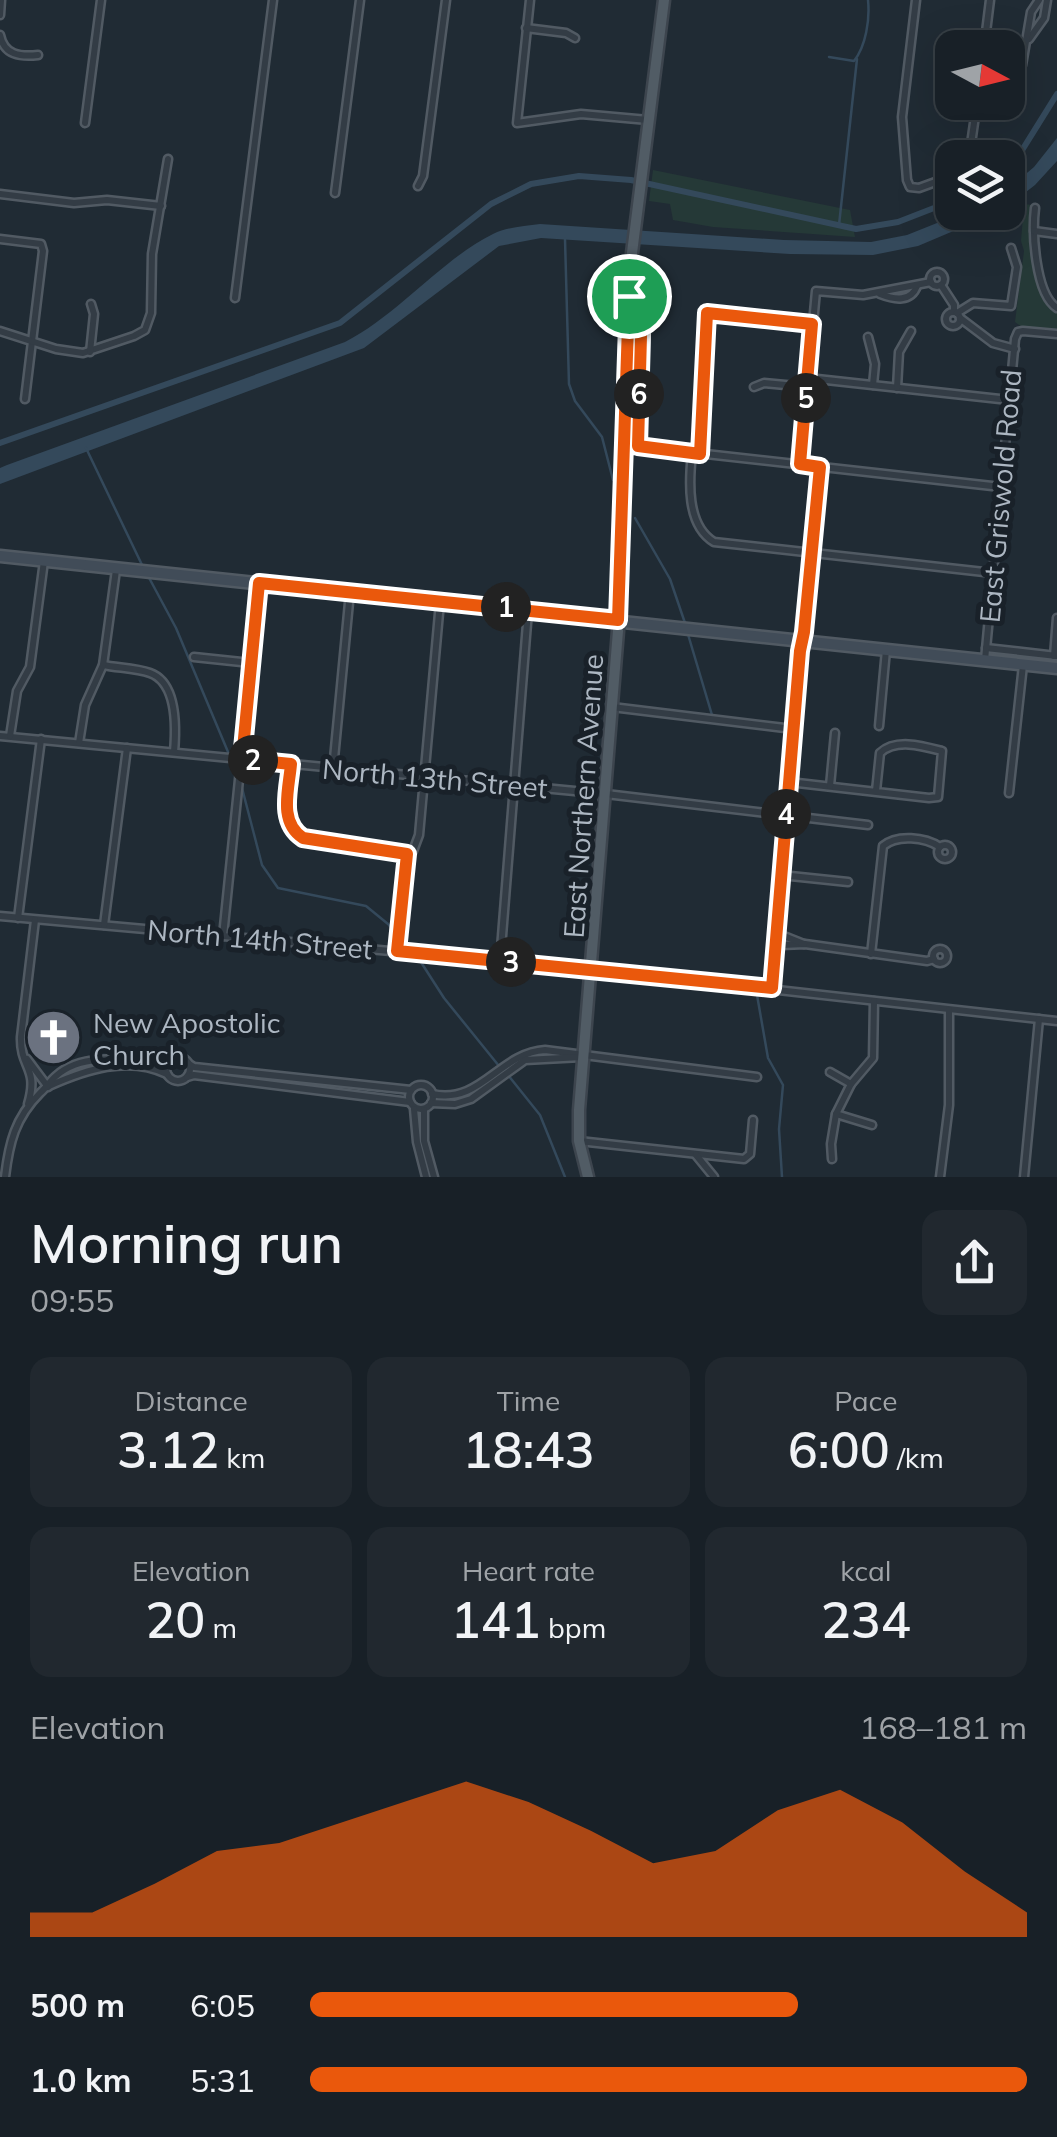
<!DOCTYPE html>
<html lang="en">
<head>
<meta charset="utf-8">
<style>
  :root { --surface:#182027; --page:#21282f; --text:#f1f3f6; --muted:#9fa3a7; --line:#363e44; --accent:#ea580c }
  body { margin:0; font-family:Mulish,sans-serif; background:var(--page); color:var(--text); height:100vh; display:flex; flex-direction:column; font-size:38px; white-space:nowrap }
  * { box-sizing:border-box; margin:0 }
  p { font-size:32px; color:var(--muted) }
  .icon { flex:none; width:55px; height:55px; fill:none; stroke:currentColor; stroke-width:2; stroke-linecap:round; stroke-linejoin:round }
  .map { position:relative; height:1177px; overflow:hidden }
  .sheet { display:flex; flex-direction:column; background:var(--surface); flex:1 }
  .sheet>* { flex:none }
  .needle { width:65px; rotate:97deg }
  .fabs { position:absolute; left:935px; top:30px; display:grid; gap:20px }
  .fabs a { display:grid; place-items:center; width:90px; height:90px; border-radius:20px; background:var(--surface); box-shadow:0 10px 40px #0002,0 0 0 2px var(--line); font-size:50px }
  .pin { position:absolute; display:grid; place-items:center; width:85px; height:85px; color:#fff; margin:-42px; border:5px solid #fff; border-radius:50%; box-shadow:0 2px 10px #0007 }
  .km { position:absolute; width:50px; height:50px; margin:-25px; border-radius:50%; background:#222; color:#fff; font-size:28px; line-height:50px; text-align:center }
  .round { display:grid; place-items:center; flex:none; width:105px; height:105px; border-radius:20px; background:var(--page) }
  .overview { display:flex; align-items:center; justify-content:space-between; height:170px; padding:0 30px }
  h1 { font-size:55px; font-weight:600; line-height:75px }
  .figures { display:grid; grid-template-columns:repeat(3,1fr); gap:15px; height:170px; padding:10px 30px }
  .figures div { display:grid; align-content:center; border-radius:20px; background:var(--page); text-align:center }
  .figures b { font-size:50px; font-weight:600 }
  .figures small { font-size:28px; font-weight:400 }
  .figures p { font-size:28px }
  .chart { height:280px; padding:20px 30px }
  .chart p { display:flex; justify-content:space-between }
  .chart svg { width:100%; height:180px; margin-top:10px; fill:var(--accent); opacity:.7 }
  ul { padding:0 30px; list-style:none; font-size:32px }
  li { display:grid; grid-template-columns:160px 120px 1fr; align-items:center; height:75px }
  li i { height:25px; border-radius:12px; background:var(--accent) }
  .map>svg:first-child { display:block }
  .green { fill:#253937 }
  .water { fill:#34495b }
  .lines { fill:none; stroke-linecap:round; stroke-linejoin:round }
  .stream { stroke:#34495b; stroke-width:2.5 }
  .canal { stroke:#34495b; stroke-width:6 }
  .street-casing { stroke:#515a63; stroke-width:11 }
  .secondary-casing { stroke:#515a63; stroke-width:15 }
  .primary-casing { stroke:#3d454e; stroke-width:15 }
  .street { stroke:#333c45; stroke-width:6 }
  .secondary { stroke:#414c58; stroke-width:10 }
  .primary { stroke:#515c65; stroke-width:10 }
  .route-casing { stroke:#fff; stroke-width:20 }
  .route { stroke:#ea580c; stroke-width:12 }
  .labels { text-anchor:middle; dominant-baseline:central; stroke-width:10; stroke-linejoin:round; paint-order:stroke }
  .street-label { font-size:28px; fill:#adb7c2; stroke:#192129 }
  .poi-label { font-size:28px; fill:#adb7c2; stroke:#192129; text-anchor:start }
</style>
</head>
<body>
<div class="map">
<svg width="1057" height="1177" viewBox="0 0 1057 1177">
  <rect width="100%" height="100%" fill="#202b34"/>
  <g class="green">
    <polygon points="653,170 850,210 855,237 713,227 673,220 670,204 649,201"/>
    <path d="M 1024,204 L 1032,205 C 1031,233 1032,296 1057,311 L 1057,331 L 1022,327 L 1015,322 L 1024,251 L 1021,241 Z"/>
  </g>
  <g class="water">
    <polygon points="1057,138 1057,161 1035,185 1008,206 1008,189 1034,167"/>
    <path d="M 962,213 L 996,213 L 918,246 L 873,255 L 790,254 L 541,238 L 499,246 L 364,348 L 0,484 L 0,468 L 7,465 L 345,342 C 398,315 442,259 493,234 C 508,227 524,226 540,224 L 784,240 L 871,242 L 907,235 Z"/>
  </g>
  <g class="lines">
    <g class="stream">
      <path d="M 829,57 L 854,61 C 866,46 870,19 868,0"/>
      <polyline points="839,225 857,59"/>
      <polyline points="565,239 569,384 575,401 602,437 613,480"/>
      <polyline points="86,448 143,567"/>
      <polyline points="635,518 670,579 685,623"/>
      <polyline points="147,574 176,628 236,771"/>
      <polyline points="687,631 712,715"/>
      <polyline points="242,788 262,865 278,888 366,906 388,924 411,951"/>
      <polyline points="417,956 444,998 499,1066"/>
      <polyline points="757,995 768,1058 783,1085 779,1129 782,1177"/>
      <polyline points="508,1075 540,1115 565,1177"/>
    </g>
    <g class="canal">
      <polyline points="1008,168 1016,160 1057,94"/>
      <polyline points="0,443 340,323 491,204 531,184 579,176 631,180 856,229 898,222 952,201"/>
    </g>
    <defs>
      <g id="street">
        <polyline points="530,0 517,123 581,114 648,120"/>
        <polyline points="916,0 902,117 907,180 910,187 919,188 952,176"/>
        <polyline points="0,15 1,0"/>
        <polyline points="526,28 566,33 575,38"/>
        <path d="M 0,35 C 4,55 20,57 38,55"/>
        <polyline points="1029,39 1044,18 1047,0"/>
        <polyline points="984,48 990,0"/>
        <polyline points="1008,88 1022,65 1031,12 1039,0"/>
        <polyline points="85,123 101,0"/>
        <polyline points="969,158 977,102"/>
        <polyline points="418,186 423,176 446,0"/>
        <polyline points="335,193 360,0"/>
        <polyline points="0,194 74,203 107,200 161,206"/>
        <path d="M 1035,208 C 1032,232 1035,294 1057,308"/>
        <polyline points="1034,231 1057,234"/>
        <polyline points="0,239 41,244 43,251 25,399"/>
        <circle cx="937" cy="279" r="7"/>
        <polyline points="941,285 954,305 954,312"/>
        <path d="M 880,294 C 895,300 911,302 917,286"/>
        <polyline points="630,297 642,299 638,446"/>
        <polyline points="235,298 273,0"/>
        <circle cx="953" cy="319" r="7"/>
        <polyline points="957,313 973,303 1011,306 1017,267 1011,248"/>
        <polyline points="960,318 993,343 1015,349"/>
        <polyline points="0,331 56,349 83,353 134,336 145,330 151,313 152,254 168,159"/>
        <polyline points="868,337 875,364 873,385"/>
        <polyline points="90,352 94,314 91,304"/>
        <polyline points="808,378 1009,400"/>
        <polyline points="754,387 764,383 807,387"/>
        <polyline points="897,388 899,352 911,331"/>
        <polyline points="625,445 1001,487"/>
        <path d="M 692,453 C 689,481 686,525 714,542 L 993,573"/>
        <polyline points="699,454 707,313 813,324"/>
        <polyline points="800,464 816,291 863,295 931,282"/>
        <polyline points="986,648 1057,656"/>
        <polyline points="1054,656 1057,618"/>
        <polyline points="194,657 251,663"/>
        <polyline points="985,660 1015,339 1018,332 1023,331 1057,334"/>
        <path d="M 103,665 C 118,668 136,668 150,673 C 178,683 176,729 174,752"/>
        <polyline points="612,707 793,729"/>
        <polyline points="879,726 886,650"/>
        <polyline points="0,736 606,794 868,825"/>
        <polyline points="10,736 17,691 30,667 44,561"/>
        <polyline points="79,743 85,705 103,665 116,570"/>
        <path d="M 291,764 C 289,791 277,826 306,839 L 407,854 L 413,851 L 419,835 L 440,602"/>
        <polyline points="333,769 350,592"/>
        <path d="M 789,782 L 929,798 L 938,797 L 942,751 C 923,746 896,738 880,753 L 876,791"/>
        <polyline points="830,786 835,733"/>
        <polyline points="1009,793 1023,665"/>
        <circle cx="945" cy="852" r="7"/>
        <polyline points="781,875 848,882"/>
        <polyline points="0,916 580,968 1057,1021"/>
        <polyline points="18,918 41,739"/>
        <polyline points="104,925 127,748"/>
        <polyline points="223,936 259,584"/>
        <polyline points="781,940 782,945 805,944 927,961 934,959"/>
        <polyline points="781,940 784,936 804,944"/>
        <circle cx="940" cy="956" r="7"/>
        <polyline points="397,951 407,854"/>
        <path d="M 871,954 L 883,846 C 897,834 925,837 940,847"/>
        <polyline points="500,961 528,611"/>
        <polyline points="772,988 800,651 805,632 821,467"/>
        <circle cx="178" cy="1069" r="12"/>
        <polyline points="27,1059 48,1087"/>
        <polyline points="189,1064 194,1067 411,1090"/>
        <polyline points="830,1072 851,1084"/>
        <polyline points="187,1077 194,1075 410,1102"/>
        <circle cx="421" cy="1097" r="12"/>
        <path d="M 49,1086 C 85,1070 128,1055 167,1074"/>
        <path d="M 432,1094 C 481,1105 499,1053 545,1050 L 757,1077"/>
        <polyline points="431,1103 455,1104 471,1099 525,1060 582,1057"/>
        <path d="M 28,1104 C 39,1067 20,1069 21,1037 L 35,920"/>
        <polyline points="414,1109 417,1142 426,1177"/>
        <polyline points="424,1110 424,1141 434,1177"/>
        <polyline points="836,1114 872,1125"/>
        <polyline points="579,1141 744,1159 750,1154 753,1120"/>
        <polyline points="696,1155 714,1177"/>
        <polyline points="832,1159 831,1144 836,1114 851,1084 873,1058 874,1001"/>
        <path d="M 5,1177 C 9,1143 15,1118 40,1093 C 46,1088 50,1081 56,1076 C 84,1051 129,1061 161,1064 L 169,1061"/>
        <polyline points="940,1177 949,1105 949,1010"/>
        <polyline points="1024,1177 1039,1019"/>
      </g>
      <polyline id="secondary" points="0,556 1057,668"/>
      <polyline id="primary" points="588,1177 579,1141 579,1110 618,631 632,253 664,0"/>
    </defs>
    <use href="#street" class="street-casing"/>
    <use href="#secondary" class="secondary-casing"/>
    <use href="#primary" class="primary-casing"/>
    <use href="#street" class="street"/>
    <use href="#secondary" class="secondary"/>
    <use href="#primary" class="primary"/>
  </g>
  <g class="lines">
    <defs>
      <path id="route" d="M 629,296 L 642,299 L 638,446 L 700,454 L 707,313 L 812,324 L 800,464 L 820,467 L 804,632 L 800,651 L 772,988 L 397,951 L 407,854 L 303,838 C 278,822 289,789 291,764 L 242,759 L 259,583 L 618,620 Z"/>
    </defs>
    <use href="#route" class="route-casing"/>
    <use href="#route" class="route"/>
  </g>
  <defs>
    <symbol id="church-disc" viewBox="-11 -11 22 22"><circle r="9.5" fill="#6b7280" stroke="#192129"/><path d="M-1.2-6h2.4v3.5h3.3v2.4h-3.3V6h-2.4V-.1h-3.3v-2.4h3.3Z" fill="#fff"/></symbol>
  </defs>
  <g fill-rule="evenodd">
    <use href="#church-disc" x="22" y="1006" width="63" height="63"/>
  </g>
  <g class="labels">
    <g class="street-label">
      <text transform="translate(1000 496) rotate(-85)">East Griswold Road</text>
      <text transform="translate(435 778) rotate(5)">North 13th Street</text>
      <text transform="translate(583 796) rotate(-86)">East Northern Avenue</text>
      <text transform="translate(260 939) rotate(5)">North 14th Street</text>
    </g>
    <g class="poi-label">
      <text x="93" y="1022">New Apostolic<tspan x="93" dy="32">Church</tspan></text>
    </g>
  </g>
</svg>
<div class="fabs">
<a><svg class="needle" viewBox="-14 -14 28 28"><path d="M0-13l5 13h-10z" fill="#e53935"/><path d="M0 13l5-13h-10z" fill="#9fa3a7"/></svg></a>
<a><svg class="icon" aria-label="layers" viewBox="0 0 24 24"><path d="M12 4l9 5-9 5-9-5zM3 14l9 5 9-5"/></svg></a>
</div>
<div class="pin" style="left:629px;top:296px;background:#1e9e55"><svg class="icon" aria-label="arrive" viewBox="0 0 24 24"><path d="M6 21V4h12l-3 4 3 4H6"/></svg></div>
<b class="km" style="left:506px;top:607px">1</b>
<b class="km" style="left:253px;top:760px">2</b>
<b class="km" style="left:511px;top:962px">3</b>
<b class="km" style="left:786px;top:814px">4</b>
<b class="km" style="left:806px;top:398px">5</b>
<b class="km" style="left:639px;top:394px">6</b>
</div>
<section class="sheet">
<div class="overview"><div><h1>Morning run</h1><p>09:55</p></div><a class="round"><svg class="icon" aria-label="share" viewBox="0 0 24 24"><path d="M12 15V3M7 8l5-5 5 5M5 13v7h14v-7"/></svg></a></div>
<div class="figures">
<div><p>Distance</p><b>3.12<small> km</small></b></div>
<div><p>Time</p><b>18:43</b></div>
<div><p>Pace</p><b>6:00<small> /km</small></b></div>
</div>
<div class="figures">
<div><p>Elevation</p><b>20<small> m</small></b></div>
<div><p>Heart rate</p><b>141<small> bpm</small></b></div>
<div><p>kcal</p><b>234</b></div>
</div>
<div class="chart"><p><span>Elevation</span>168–181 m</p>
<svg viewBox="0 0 160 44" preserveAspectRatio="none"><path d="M0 44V38L10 38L20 31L30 23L40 21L50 16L60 11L70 6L80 11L90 18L100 26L110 23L120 13L130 8L140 16L150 28L160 38V44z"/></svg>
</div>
<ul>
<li><b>500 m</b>6:05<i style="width:68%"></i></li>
<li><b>1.0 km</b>5:31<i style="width:100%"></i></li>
</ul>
</section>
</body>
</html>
